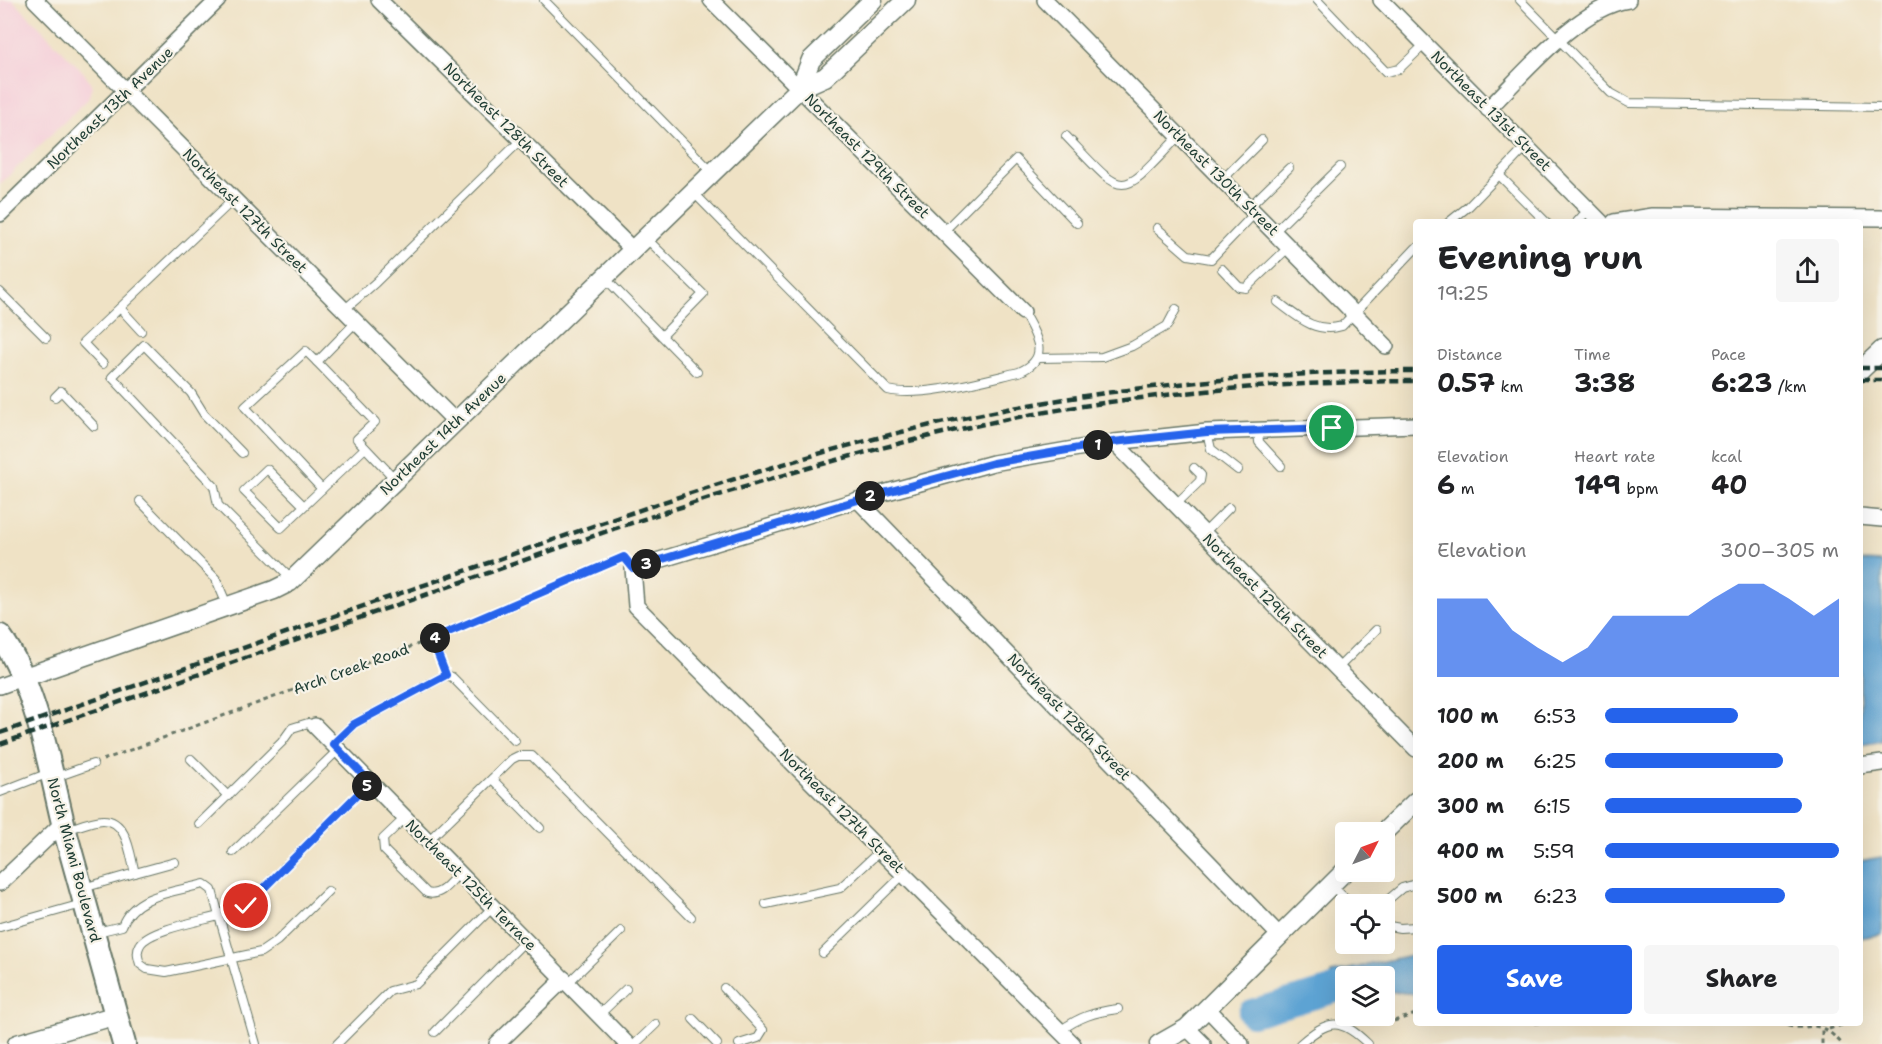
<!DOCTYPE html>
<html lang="en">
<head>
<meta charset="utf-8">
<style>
  :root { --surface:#fff; --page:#f6f6f6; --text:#202124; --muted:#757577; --accent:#2563eb }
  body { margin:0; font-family:"Shantell Sans",sans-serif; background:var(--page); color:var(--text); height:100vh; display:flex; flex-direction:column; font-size:22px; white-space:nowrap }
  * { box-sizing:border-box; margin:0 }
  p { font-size:20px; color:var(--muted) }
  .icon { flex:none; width:33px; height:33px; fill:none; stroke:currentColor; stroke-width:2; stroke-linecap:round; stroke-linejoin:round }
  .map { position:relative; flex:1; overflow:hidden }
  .side { position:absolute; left:1413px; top:219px; width:450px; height:807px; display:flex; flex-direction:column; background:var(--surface); border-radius:6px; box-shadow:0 6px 24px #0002 }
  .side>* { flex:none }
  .needle { width:39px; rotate:48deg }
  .controls { position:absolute; left:1335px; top:822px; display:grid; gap:12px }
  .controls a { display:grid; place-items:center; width:60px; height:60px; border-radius:6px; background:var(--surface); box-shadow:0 6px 24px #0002; font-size:30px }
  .pin { position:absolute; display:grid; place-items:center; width:51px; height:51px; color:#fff; margin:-26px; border:3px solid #fff; border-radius:50%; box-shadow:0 2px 6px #0007 }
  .km { position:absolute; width:30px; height:30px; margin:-15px; border-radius:50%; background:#222; color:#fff; font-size:16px; line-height:30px; text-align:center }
  .round { display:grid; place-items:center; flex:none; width:63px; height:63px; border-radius:6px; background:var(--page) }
  .overview { display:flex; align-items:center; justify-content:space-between; height:102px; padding:0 24px }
  h1 { font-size:33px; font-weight:700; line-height:45px }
  .figures { display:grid; grid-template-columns:repeat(3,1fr); gap:9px; height:102px; padding:6px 24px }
  .figures div { display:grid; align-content:center }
  .figures b { font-size:26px; font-weight:700 }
  .figures small { font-size:16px; font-weight:400 }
  .figures p { font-size:16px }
  .chart { height:168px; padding:12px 24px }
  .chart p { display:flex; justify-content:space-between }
  .chart svg { width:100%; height:108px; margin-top:6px; fill:var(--accent); opacity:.7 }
  .action { display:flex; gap:12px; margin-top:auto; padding:12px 24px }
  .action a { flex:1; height:69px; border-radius:6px; background:var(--accent); color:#fff; font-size:24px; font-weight:700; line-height:69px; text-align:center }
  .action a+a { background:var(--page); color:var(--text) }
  ul { padding:0 24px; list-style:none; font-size:20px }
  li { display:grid; grid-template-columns:96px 72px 1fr; align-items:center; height:45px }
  li i { height:15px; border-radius:8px; background:var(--accent) }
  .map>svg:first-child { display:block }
  .built { fill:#f5cfd9 }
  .water { fill:#5da3d3; stroke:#3e7084; stroke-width:1.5 }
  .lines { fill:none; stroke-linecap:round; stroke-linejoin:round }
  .river { stroke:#5da3d3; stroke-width:28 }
  .service-casing { stroke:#687767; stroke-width:10 }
  .minor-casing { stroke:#687767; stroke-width:18 }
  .tertiary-casing { stroke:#687767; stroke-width:21 }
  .primary-casing { stroke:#687767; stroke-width:26 }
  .path { stroke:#687767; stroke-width:3; stroke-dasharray:4.5 4.5; stroke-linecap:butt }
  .service { stroke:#fff; stroke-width:8 }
  .minor { stroke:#fff; stroke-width:15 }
  .tertiary { stroke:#fff; stroke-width:18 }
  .primary { stroke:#fff; stroke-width:22 }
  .rail { stroke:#1f3d34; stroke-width:4.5; stroke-dasharray:9 4.5; stroke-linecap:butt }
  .route-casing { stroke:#fff; stroke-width:12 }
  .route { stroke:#2563eb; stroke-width:8 }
  .labels { text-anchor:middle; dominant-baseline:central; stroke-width:4.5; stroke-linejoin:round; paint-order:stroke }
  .street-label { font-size:15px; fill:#1f3d34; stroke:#f7f3e8 }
</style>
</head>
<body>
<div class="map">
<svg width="1882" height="1044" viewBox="0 0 1882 1044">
  <rect width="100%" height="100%" fill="#f7f3e8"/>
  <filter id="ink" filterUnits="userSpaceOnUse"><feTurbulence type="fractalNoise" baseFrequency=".0167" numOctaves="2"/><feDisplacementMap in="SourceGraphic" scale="12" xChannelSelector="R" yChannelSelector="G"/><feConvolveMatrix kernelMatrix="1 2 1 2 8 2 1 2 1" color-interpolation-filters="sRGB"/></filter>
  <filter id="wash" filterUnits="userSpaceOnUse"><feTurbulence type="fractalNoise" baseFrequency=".008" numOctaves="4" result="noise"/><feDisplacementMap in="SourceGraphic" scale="24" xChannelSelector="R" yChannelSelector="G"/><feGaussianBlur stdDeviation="1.35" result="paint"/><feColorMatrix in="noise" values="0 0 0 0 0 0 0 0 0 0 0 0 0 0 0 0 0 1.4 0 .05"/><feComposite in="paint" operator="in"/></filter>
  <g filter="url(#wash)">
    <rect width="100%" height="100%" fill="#efe2c5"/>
    <polygon class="built" points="0,0 13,0 84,73 92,86 88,99 0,184"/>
    <g class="water">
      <polygon points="1860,561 1882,562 1882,741 1860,745"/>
      <polygon points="1882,857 1882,934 1860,938 1860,861"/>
      <polygon points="1416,954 1416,994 1385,991 1384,976 1346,976 1345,993 1331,994 1331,973"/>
    </g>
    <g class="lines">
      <polyline class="river" points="1252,1013 1346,986"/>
    </g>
  </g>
  <g filter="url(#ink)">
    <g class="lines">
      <defs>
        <g id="service">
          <polyline points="544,0 713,173"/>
          <polyline points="1317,0 1386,72 1399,69 1425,44"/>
          <polyline points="1520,0 1611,93 1629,103 1882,107"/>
          <path d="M 1066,136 C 1127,200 1118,200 1179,136"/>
          <polyline points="1499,175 1546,222"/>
          <polyline points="1222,180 1262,140"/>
          <path d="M 693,192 L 888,390 C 921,398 984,380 1019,372 C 1052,358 1036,336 1023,312"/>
          <polyline points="1249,207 1289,168"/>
          <polyline points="1449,222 1469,206 1526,147"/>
          <polyline points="1577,222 1588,210"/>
          <polyline points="1157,228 1188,255 1211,259 1255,213"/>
          <polyline points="943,232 1016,159 1077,223"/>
          <polyline points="1274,232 1340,167"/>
          <polyline points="646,238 703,294 662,336"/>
          <polyline points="1222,269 1239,287 1246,288 1289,247"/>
          <polyline points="605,278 697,372"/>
          <polyline points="0,292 46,338"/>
          <path d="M 1278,302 C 1298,317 1315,334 1342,326 L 1416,248"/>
          <polyline points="120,308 141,331"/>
          <polyline points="344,310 375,283 521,140"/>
          <polyline points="356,322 317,362 375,422 357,439 395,479"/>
          <polyline points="1038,358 1102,357 1132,346 1167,326 1176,309"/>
          <polyline points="317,362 306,351 245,407 322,489 365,448"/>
          <polyline points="103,364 83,343 233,200"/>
          <polyline points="55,397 61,391 94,426"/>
          <polyline points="1258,430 1259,442 1281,466"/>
          <polyline points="1207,432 1211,449 1238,470"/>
          <polyline points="242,453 204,414 191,393 144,345 112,377 214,486 218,505 292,579"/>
          <polyline points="140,501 216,579 227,605"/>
          <polyline points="1175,505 1200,481 1201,475 1194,468"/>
          <polyline points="304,506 267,469 244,491 281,528 322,489"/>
          <polyline points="1203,534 1229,508"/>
          <polyline points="1337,669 1376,630"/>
          <polyline points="333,744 354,724 446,675 452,677 515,741"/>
          <polyline points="191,759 228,796"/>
          <polyline points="56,777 93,764"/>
          <polyline points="492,779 540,828"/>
          <polyline points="0,792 49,773"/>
          <path d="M 405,818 L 383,839 L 384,850 L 427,893 C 441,897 450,882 459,873"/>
          <polyline points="199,824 282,742 292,728 308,723 315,726"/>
          <path d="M 66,830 C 77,827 92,820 103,820 C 128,820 130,856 135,873 L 83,888"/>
          <polyline points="428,841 512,759 518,756 532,756 691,917"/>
          <polyline points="233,852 338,750"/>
          <polyline points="135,873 175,862"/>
          <polyline points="1332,886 1351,904"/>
          <polyline points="766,904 840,888 881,850"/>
          <polyline points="1383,904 1402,888 1416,884"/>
          <polyline points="246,906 370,782"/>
          <polyline points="1384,925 1400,928 1416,927"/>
          <polyline points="0,927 82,904"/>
          <path d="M 97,932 L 122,926 C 134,894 174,892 204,884 L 212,890 L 219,916"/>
          <polyline points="823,953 904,874"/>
          <polyline points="568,983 621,931"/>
          <polyline points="724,988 763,1030 758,1038 739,1044"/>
          <polyline points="599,1015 626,989"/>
          <polyline points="693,1019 717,1044"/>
          <path d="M 1060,1031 C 1079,1017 1094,1012 1118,1009"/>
          <polyline points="435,1032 526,940"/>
          <path d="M 256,1044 L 219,916 C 201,921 148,930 140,945 C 136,952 138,957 140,964 L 147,969 L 166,972 L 261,952 L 277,941 L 328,891"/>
          <polyline points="337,1044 390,991 416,984 493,907"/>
          <polyline points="635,1044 656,1024"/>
          <path d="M 1300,1044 C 1329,1019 1340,1017 1368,1044"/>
        </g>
        <g id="minor">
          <polyline points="35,0 455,421"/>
          <polyline points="379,0 633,250"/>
          <polyline points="711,0 1023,312"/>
          <polyline points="1045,0 1386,346"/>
          <polyline points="1381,0 1601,222"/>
          <path d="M 1488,109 C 1524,74 1577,8 1628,0"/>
          <polyline points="0,214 218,0"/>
          <polyline points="1614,222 1653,216 1882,218"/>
          <polyline points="1114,442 1416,749"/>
          <polyline points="858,500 1279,935"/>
          <polyline points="1860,517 1882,519"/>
          <polyline points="0,686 22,678"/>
          <polyline points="315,726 627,1044"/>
          <polyline points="1860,766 1882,763"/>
          <polyline points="0,883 63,823"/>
          <polyline points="1207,1008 1241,1044"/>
          <polyline points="1187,1028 1203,1044"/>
          <polyline points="497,1044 564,979"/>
          <polyline points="1073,1044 636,606 633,568 858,500 993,463 1114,442 1207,432 1416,425"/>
        </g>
        <g id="tertiary">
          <polyline points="800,88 811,60 873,0"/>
          <polyline points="1860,371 1882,350"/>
          <polyline points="22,678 274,590 290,582 800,88 825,77 906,0"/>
          <polyline points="1384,832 1416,801"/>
          <polyline points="17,1044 117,1015"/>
          <polyline points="1159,1044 1187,1028 1346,870"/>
        </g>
        <path id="primary" d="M 0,636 C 37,686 50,771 65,831 C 84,902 105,973 124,1044"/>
      </defs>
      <use href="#service" class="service-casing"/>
      <use href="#minor" class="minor-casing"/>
      <use href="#tertiary" class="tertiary-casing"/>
      <use href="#primary" class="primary-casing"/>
      <g class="path">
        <polyline points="432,639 442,665"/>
        <polyline points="103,760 432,639 622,558"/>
        <polyline points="1394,1021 1416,1014"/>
        <polyline points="1534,1023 1548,1023"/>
        <path d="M 1779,1023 C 1811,1036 1813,1012 1842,1044"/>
        <polyline points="1829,1029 1842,1025"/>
        <polyline points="1822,1044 1822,1023"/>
      </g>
      <use href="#service" class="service"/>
      <use href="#minor" class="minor"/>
      <use href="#tertiary" class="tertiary"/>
      <use href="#primary" class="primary"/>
      <g class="rail">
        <polyline points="1860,368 1882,368"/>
        <polyline points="1860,380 1882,380"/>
        <path d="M 0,733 C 163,676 325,619 488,563 C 646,507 804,451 968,417 C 1115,386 1266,372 1416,371"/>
        <path d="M 0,744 L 616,528 C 733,490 849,453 970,427 C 1115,395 1267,382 1416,381"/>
      </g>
    </g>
  </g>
  <g class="lines" filter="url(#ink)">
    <defs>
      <polyline id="route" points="246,906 370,782 333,744 354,724 446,675 432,639 624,557 633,568 858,500 993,463 1113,442 1207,432 1332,428"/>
    </defs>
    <use href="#route" class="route-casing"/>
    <use href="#route" class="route"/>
  </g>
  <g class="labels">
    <g class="street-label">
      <text transform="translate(110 108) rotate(-44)">Northeast 13th Avenue</text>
      <text transform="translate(1491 111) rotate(45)">Northeast 131st Street</text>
      <text transform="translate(506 125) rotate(45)">Northeast 128th Street</text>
      <text transform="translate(867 156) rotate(45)">Northeast 129th Street</text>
      <text transform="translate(1216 173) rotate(45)">Northeast 130th Street</text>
      <text transform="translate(245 211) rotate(45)">Northeast 127th Street</text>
      <text transform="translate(443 434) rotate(-44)">Northeast 14th Avenue</text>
      <text transform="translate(1265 596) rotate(45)">Northeast 129th Street</text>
      <text transform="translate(351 669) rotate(-20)">Arch Creek Road</text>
      <text transform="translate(1069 717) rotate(46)">Northeast 128th Street</text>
      <text transform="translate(842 811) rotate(45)">Northeast 127th Street</text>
      <text transform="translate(74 860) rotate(75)">North Miami Boulevard</text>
      <text transform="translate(471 885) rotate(45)">Northeast 125th Terrace</text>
    </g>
  </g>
</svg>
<div class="controls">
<a><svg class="needle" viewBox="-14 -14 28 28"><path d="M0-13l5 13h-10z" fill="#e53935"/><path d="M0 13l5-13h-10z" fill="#757577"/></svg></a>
<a><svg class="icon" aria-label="locate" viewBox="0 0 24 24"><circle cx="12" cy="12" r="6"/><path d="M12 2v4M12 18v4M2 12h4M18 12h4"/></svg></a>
<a><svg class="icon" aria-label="layers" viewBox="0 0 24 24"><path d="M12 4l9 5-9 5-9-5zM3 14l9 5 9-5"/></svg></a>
</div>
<div class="pin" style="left:1332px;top:428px;background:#1e9e55"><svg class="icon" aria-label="arrive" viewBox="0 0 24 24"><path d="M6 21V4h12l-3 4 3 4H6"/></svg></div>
<div class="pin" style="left:246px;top:906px;background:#d93025"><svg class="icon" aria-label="check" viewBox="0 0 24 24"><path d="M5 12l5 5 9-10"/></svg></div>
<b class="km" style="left:1098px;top:445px">1</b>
<b class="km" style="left:870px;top:496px">2</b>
<b class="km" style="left:646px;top:564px">3</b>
<b class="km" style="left:435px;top:638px">4</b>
<b class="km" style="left:367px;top:786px">5</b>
<section class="side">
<div class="overview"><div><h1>Evening run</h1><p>19:25</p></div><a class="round"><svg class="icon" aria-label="share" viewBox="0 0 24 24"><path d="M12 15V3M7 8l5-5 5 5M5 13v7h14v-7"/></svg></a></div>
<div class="figures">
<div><p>Distance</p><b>0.57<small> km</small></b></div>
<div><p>Time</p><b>3:38</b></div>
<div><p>Pace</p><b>6:23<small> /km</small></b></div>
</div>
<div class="figures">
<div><p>Elevation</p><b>6<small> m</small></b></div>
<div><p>Heart rate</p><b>149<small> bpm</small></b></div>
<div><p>kcal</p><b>40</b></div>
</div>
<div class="chart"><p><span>Elevation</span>300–305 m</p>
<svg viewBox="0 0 160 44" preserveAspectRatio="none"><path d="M0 44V12L10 12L20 12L30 25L40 32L50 38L60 32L70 19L80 19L90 19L100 19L110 12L120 6L130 6L140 12L150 19L160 12V44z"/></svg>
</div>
<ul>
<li><b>100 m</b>6:53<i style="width:57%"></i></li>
<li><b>200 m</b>6:25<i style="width:76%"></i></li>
<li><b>300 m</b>6:15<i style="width:84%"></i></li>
<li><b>400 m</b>5:59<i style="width:100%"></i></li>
<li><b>500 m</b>6:23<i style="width:77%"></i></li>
</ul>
<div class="action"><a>Save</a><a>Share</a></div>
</section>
</div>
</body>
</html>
